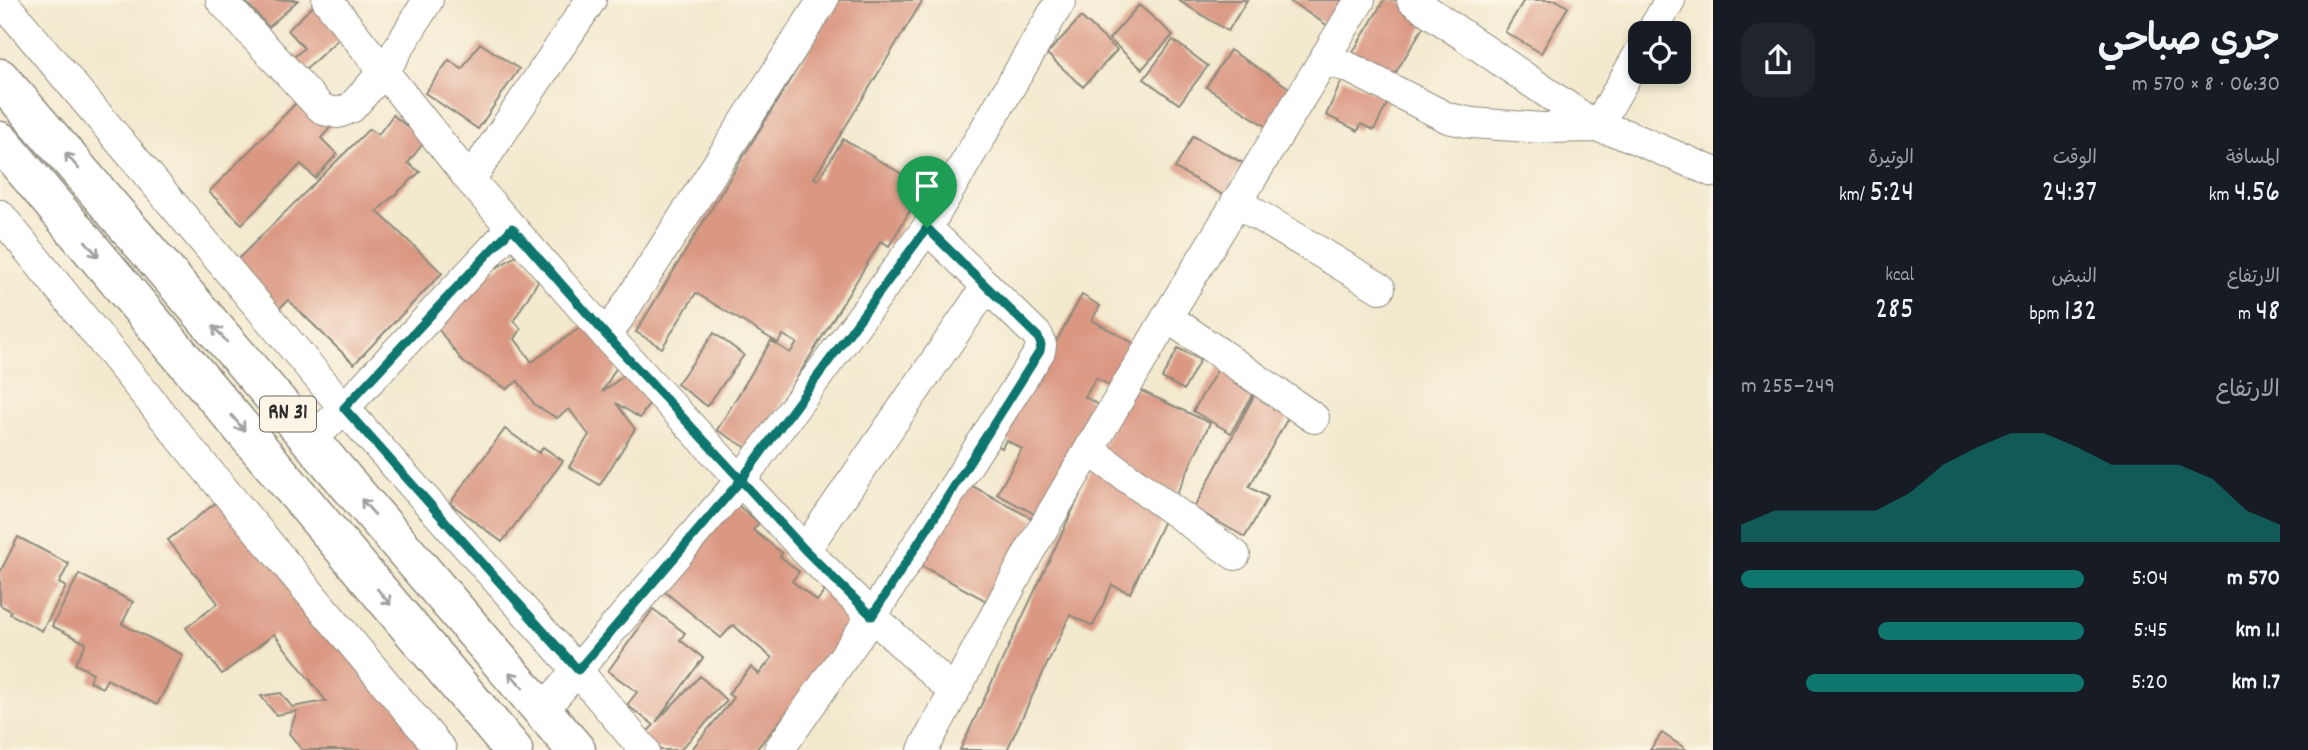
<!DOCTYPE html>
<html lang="ar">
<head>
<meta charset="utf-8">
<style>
  :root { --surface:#171b24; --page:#20242c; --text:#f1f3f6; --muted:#9ea1a6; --accent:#0f766e }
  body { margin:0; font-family:Dekko,"Playpen Sans Arabic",sans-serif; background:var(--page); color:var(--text); direction:rtl; height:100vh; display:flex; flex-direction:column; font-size:26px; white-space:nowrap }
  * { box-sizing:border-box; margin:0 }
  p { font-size:23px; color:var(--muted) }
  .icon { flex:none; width:38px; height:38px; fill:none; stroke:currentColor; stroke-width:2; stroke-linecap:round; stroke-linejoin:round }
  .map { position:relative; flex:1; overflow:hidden; direction:ltr }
  .sheet { display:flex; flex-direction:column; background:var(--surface); width:595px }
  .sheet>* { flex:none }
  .controls { position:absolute; left:1628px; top:21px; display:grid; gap:14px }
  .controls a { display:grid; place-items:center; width:63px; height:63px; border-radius:14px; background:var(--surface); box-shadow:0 4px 10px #0003; font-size:35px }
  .pin { position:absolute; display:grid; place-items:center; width:60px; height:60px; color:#fff; margin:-72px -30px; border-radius:50% 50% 50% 0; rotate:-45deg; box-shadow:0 0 7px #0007 }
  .pin .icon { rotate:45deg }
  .round { display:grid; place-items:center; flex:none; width:74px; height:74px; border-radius:21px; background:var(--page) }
  .summary { display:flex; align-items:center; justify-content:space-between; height:119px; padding:0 28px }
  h1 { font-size:38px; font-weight:600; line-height:52px }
  .figures { display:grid; grid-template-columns:repeat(3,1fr); gap:10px; height:119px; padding:7px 28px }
  .figures div { display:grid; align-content:center }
  .figures b { font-size:30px; font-weight:600 }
  .figures small { font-size:19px; font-weight:400 }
  .figures p { font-size:19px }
  .chart { height:196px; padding:14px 28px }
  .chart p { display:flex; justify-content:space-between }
  .chart svg { width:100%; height:126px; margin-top:7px; fill:var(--accent); opacity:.7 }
  ul { padding:0 28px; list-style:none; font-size:23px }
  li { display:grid; grid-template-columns:112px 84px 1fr; align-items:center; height:52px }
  li i { height:18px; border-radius:9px; background:var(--accent) }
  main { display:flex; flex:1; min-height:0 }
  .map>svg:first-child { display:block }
  .building { fill:#da9782 }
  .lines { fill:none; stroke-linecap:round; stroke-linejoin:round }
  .street-casing { stroke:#8e8a7c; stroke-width:32 }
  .highway-casing { stroke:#8e8a7c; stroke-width:41 }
  .street { stroke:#fff; stroke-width:30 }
  .highway { stroke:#fff; stroke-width:38 }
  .oneway { stroke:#a0a0a0 }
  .route-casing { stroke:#fff; stroke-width:14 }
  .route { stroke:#0f766e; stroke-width:9 }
  .labels { text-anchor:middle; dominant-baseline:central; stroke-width:5; stroke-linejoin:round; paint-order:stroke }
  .shield { fill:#fcf5e5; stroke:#6a6863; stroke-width:2 }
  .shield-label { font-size:21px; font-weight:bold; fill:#2b2b2b }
</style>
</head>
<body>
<main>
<section class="sheet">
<div class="summary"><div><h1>جري صباحي</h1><p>06:30 · 8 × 570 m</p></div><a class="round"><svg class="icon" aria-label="share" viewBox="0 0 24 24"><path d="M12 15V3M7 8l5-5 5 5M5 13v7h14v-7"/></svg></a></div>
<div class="figures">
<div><p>المسافة</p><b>4.56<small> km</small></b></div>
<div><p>الوقت</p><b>24:37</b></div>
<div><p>الوتيرة</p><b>5:24<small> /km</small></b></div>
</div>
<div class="figures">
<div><p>الارتفاع</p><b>48<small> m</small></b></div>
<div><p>النبض</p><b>132<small> bpm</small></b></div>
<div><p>kcal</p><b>285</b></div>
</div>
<div class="chart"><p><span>الارتفاع</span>249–255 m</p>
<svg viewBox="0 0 160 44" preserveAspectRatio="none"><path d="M0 44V38L10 33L20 33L30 33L40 33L50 27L60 17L70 11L80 6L90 6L100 11L110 17L120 17L130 17L140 22L150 33L160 38V44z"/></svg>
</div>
<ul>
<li><b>570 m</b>5:04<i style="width:100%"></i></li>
<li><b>1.1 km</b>5:45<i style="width:60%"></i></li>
<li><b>1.7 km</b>5:20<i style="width:81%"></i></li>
</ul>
</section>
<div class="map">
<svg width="1713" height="750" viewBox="0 0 1713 750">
  <rect width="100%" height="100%" fill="#fcf5e5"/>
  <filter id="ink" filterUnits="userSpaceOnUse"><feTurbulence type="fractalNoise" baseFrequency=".0143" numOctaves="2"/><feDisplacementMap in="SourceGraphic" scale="14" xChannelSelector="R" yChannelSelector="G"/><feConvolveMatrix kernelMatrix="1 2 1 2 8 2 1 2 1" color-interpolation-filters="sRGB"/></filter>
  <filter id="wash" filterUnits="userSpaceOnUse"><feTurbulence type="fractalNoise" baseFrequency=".00686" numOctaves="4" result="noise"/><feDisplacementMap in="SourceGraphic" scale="28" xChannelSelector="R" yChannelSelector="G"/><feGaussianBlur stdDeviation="1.57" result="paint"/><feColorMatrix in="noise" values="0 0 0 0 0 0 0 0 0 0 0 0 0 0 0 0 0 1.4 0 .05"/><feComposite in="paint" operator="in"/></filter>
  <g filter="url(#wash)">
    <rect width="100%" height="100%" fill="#f2e9ce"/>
    <g id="blocks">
      <g class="building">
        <polygon points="244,0 298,0 269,27"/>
        <polygon points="839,0 923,0 814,178 818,180 843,139 924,187 889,246 881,241 752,451 717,430 771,341 790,353 797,343 783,335 778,343 696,293 662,348 636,332"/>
        <polygon points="1178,0 1247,0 1228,31"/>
        <polygon points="1288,0 1352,0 1333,29"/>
        <polygon points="1384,0 1397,0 1428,19 1393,77 1353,52"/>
        <polygon points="1524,0 1556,0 1568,7 1541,53 1505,32"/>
        <polygon points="318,1 347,31 303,72 291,60 304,48 288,30"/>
        <polygon points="1139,5 1173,35 1142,69 1109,39"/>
        <polygon points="1081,17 1117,50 1083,87 1047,54"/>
        <polygon points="1173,40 1208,66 1179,104 1144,79"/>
        <polygon points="480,43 519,69 478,129 425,93 449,60 462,69"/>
        <polygon points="1230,50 1294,91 1270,129 1206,87"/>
        <polygon points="1343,78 1389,100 1374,130 1361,124 1358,131 1326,115"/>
        <polygon points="302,97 332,126 321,138 337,154 315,178 301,164 242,224 209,192"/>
        <polygon points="393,115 425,141 408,163 420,172 377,211 442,273 354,364 288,300 279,309 232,265 369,129 378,135"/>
        <polygon points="1193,136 1243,163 1225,196 1175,168"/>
        <polygon points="519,254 540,278 514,320 521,329 515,339 532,362 590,320 627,361 615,370 602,392 626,374 652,399 640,418 616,403 635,429 600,485 569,467 589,435 569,409 557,418 535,405 518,381 507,389 463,362 433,322 449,297"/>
        <polygon points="1082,295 1100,306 1092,320 1142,348 1119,391 1096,378 1085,397 1099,405 1038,516 997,494 1022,449 1006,440 1002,448 988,440 1054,345"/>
        <polygon points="714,333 744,355 707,406 677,384"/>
        <polygon points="1178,348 1200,360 1184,390 1162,378"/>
        <polygon points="1223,360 1241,370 1234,383 1253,394 1231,433 1193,411"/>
        <polygon points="1131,386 1210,423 1130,593 1112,585 1093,626 1070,615 1007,750 960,750"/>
        <polygon points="1257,390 1286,406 1282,414 1288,418 1249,487 1268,497 1245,537 1194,508"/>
        <polygon points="505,429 539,453 543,447 563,461 502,542 450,503"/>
        <polygon points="963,481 1035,520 990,603 918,564"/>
        <polygon points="223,497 449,750 302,750 289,733 297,711 276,715 261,696 281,693 292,707 326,701 274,634 222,674 186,628 218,603 168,540"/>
        <polygon points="733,501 759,523 753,530 782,553 780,556 799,572 792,581 817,601 829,586 866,617 756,750 691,750 734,698 728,694 751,667 759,674 772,658 733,625 721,638 664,591"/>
        <polygon points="18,537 69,564 59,583 66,587 42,631 10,614 11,611 0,605 0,572"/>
        <polygon points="79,574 133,602 122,624 183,655 157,705 107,679 102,688 89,681 93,673 75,664 86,643 52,626"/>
        <polygon points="653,609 685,633 680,640 703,658 656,722 700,676 727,701 680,750 650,750 639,740 654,725 627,705 637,692 608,671"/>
        <polygon points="1662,733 1687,750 1650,750"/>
      </g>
    </g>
  </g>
  <g filter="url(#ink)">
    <use href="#blocks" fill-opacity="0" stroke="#8e8a7c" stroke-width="2"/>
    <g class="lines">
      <defs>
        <g id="street">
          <polyline points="1,0 344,408 577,670 644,750"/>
          <polyline points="221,0 318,105 324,110 338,113 351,108 385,70 428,0"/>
          <polyline points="327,0 470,180 607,336 805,550 872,616 954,692"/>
          <polyline points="1412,0 1597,127 1640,52"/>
          <polyline points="1651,33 1670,0"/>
          <polyline points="1324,60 1348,67 1448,118 1472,123 1542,128 1597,127 1624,134 1713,172"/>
          <polyline points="470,180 591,0"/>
          <polyline points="1236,202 1380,288"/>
          <polyline points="0,215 188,447 441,750"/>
          <polyline points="1167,317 1314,418"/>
          <polyline points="607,336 823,0"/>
          <polyline points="311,441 344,408 512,228"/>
          <polyline points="1089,450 1235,555"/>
          <polyline points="805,550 987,286"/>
          <polyline points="542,711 741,480 927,228 1061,0"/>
          <polyline points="779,750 872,616 1040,351 1041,345 1038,336 927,228"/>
          <polyline points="923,750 1028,554 1167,317 1360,0"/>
        </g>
        <g id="highway">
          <polyline points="0,78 576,750"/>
          <polyline points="0,141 513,750"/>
        </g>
      </defs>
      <use href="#street" class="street-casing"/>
      <use href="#highway" class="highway-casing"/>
      <use href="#street" class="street"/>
      <use href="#highway" class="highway"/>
    </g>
    <defs><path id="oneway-shaft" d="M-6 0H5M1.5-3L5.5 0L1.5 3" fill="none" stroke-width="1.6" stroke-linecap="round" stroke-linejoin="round" transform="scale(1.75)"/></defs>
    <g class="oneway">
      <use href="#oneway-shaft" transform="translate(72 161) rotate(-131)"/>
      <use href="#oneway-shaft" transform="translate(92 249) rotate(50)"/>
      <use href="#oneway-shaft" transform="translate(220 334) rotate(-131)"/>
      <use href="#oneway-shaft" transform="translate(238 423) rotate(50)"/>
      <use href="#oneway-shaft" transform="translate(368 507) rotate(-131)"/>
      <use href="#oneway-shaft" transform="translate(384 597) rotate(50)"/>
      <use href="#oneway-shaft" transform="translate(516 680) rotate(-131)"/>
    </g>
  </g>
  <g class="lines" filter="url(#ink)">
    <defs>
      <polyline id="route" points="927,228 741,480 607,336 512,228 344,408 578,670 741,480 805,550 872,616 1040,351 1041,345 1038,337 927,228"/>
    </defs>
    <use href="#route" class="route-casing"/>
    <use href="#route" class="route"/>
  </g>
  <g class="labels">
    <rect class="shield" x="260" y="396.5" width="56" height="35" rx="5"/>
    <g class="shield-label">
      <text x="288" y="414">RN 31</text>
    </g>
  </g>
</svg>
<div class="controls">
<a><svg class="icon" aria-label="locate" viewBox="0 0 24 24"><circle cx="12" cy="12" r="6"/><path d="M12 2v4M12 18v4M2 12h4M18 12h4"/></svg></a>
</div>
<div class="pin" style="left:927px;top:228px;background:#1e9e55"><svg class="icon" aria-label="arrive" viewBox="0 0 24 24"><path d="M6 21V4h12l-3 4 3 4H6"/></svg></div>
</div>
</main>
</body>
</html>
